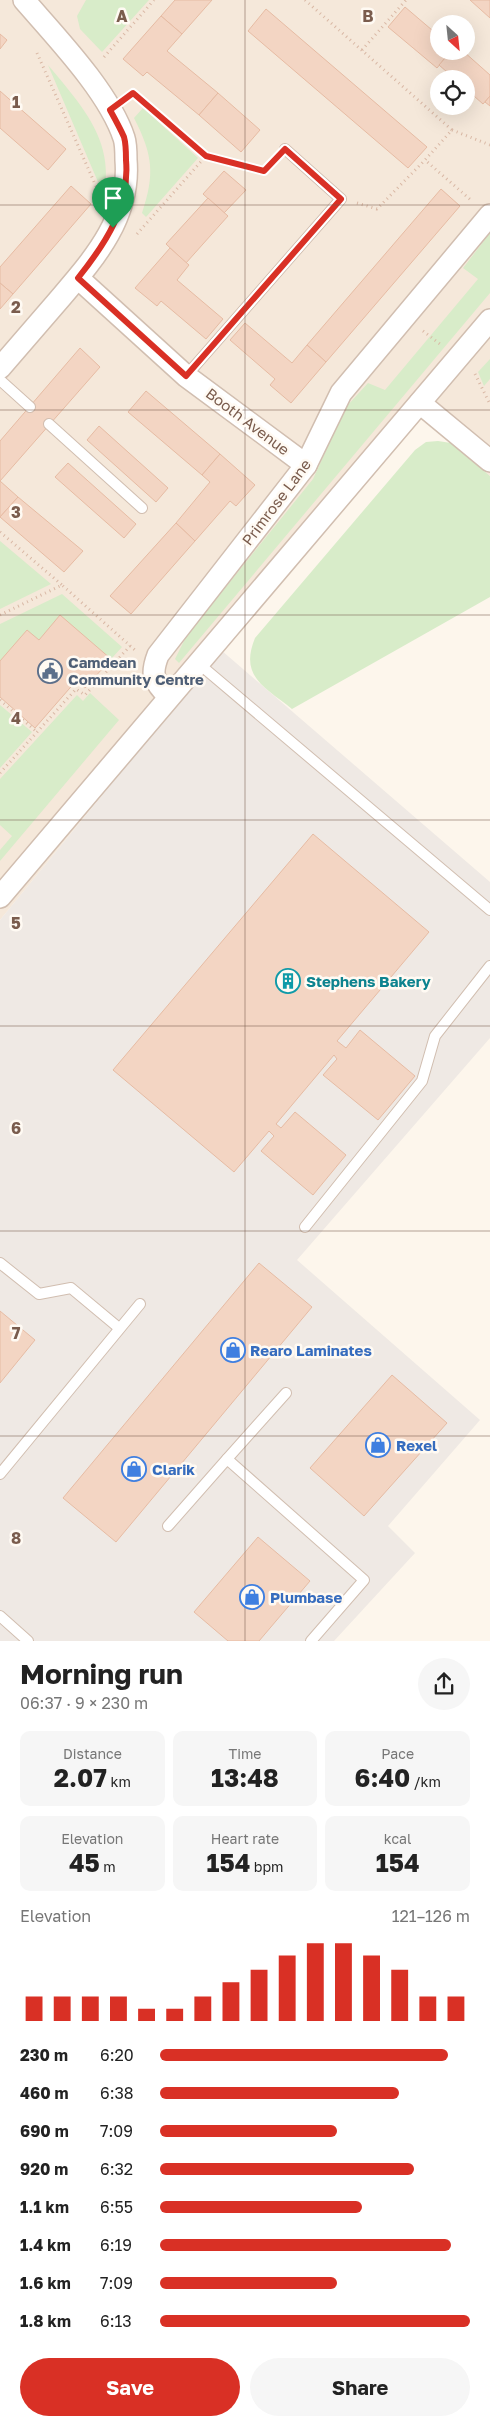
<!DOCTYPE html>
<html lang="en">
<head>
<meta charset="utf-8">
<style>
  :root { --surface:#fff; --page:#f6f6f6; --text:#222; --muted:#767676; --accent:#d93025 }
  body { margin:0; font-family:"Golos Text",sans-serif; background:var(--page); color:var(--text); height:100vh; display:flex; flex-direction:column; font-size:19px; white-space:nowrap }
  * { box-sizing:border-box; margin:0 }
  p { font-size:16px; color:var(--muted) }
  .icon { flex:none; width:28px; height:28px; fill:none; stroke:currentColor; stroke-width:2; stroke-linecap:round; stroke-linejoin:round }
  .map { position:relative; height:1641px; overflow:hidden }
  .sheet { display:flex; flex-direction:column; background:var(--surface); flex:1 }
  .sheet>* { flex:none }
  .needle { width:32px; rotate:153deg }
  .tools { position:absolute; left:430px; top:15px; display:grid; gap:10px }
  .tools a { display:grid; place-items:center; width:45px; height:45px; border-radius:50%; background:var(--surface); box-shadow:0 5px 20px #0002; font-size:25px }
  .pin { position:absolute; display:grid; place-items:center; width:42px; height:42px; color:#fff; margin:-51px -21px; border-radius:50% 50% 50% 0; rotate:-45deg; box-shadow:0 0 5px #0007 }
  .pin .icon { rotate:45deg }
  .round { display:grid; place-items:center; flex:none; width:52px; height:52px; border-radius:26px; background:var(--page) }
  .headline { display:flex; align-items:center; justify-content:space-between; height:85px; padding:0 20px }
  h1 { font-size:28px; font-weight:700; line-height:38px }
  .figures { display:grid; grid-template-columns:repeat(3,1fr); gap:8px; height:85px; padding:5px 20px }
  .figures div { display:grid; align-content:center; border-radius:10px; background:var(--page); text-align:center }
  .figures b { font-size:25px; font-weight:700 }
  .figures small { font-size:14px; font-weight:400 }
  .figures p { font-size:14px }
  .chart { height:140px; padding:10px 20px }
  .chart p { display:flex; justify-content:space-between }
  .chart svg { width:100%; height:90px; margin-top:5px; stroke:var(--accent); stroke-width:6 }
  .action { display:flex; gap:10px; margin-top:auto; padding:10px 20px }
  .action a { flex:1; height:58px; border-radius:30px; background:var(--accent); color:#fff; font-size:20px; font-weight:700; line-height:58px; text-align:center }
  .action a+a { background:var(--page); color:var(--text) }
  ul { padding:0 20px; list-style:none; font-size:16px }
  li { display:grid; grid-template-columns:80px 60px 1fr; align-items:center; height:38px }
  li i { height:12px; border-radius:6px; background:var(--accent) }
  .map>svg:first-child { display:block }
  .residential { fill:#f5e8da; fill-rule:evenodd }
  .industrial { fill:#efe9e4 }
  .green { fill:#d8ecc9 }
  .building { fill:#f3d5c3; stroke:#e6bba3 }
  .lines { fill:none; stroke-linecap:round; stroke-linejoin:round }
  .service-casing { stroke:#d1beb0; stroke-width:12 }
  .minor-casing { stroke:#d1beb0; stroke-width:24 }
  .path { stroke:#d9b8a5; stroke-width:3; stroke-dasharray:1 4; stroke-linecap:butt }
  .service { stroke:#fff; stroke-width:10 }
  .minor { stroke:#fff; stroke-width:21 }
  .route-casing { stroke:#fff; stroke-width:10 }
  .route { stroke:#d93025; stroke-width:6 }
  .grid { fill:none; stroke:#7a5c4d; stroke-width:1; stroke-opacity:0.55 }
  .labels { text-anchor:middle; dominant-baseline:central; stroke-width:5; stroke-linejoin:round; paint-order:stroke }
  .street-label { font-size:15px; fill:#7a5c4d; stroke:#fffaf3 }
  .service-label { font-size:15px; font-weight:bold; fill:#4e5e75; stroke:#fffaf3; text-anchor:start }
  .culture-label { font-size:15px; font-weight:bold; fill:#0d838f; stroke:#fffaf3; text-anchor:start }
  .shop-label { font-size:15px; font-weight:bold; fill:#366cbe; stroke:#fffaf3; text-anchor:start }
  .grid-label { font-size:16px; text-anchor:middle; font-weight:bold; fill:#7a5c4d; stroke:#fffaf3; stroke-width:5; stroke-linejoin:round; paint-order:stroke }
</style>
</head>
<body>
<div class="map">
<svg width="490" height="1641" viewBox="0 0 490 1641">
  <rect width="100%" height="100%" fill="#fdf6ec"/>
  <path class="residential" d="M 0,0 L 490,0 L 490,476 L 421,418 L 221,650 L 0,920 ZM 439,24 L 466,24 L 466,51 L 439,51 ZM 439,79 L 466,79 L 466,106 L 439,106 Z"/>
  <polygon class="industrial" points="221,650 490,882 490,1038 297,1260 480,1420 388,1526 415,1553 334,1641 0,1641 0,920"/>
  <g class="green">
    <polygon points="86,0 149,0 102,52 80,29 77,16"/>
    <path d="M 48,65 C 82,106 115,140 104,196 Z"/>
    <path d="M 143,108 L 198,158 L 146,217 L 142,213 C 155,174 153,155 134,118 Z"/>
    <polygon points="490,233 490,293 179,663 175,659 187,635 313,479 346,407 368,383 385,390 478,279 463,268"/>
    <polygon points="490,359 490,379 484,386 478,372"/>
    <path d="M 438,441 L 451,443 L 490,476 L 490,597 L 292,709 C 265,687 239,677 255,638 L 415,450 L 426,442 Z"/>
    <polygon points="0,541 51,584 0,609"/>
    <polygon points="62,594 122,647 111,659 60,616 39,640 0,661 0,624"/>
    <polygon points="90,693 119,720 0,861 0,850 12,836 0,825 0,779 77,695 83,701"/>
    <polygon points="0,705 32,732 0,768"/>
  </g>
  <g class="building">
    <polygon points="175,0 212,0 182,34 161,16"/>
    <polygon points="470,0 490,0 490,18"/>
    <polygon points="405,7 439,36 439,51 451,51 437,68 388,27"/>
    <polygon points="266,9 427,147 408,168 248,31"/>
    <polygon points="161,16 182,34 167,51 218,93 199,115 147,72 143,76 123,59"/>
    <polygon points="0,34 7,40 0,49"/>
    <polygon points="451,51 463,51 490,75 490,96 483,104 466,89 466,79 455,79 439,65"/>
    <polygon points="0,91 66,149 48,170 0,128"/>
    <polygon points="218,93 260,130 241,152 199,115"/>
    <polygon points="490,96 490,106 485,102"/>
    <polygon points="224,171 246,190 224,213 203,194"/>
    <polygon points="71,186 91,204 13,294 0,283 0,267"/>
    <polygon points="441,189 460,206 326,362 307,345"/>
    <polygon points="208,198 228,216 186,263 166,244"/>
    <polygon points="170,248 189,265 177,280 223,319 206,339 161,301 157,306 135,288"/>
    <polygon points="0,283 13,294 0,309"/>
    <polygon points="245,323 292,363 307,345 326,362 291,403 270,385 275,379 230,340"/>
    <polygon points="80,348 100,367 0,481 18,497 0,517 0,441"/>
    <polygon points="146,391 220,454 202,475 128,412"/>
    <polygon points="99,426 168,488 156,502 87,440"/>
    <polygon points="220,454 255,485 236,506 230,501 195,541 176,523 210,482 202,475"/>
    <polygon points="68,463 136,524 124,538 55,477"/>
    <polygon points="18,497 83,551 64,572 0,517"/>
    <polygon points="176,523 195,541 131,614 110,596"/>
    <polygon points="60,615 111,659 85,688 76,681 35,728 0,697 0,661 27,630 39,640"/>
    <polygon points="313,834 429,932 337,1041 346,1048 360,1030 415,1076 378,1120 323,1075 337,1059 334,1055 276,1124 281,1128 295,1112 346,1155 313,1195 261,1151 274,1136 269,1131 234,1172 113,1070"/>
    <polygon points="259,1263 312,1307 116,1542 63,1498"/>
    <polygon points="0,1311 35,1340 0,1383"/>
    <polygon points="392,1375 447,1423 364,1516 310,1468"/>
    <polygon points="258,1537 310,1581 259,1641 228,1641 194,1612"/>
  </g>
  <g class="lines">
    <defs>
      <g id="service">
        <polyline points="186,376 341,199 285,149"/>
        <polyline points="0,380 30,407"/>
        <polyline points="49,424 142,508"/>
        <polyline points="198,663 490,910"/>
        <polyline points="305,1227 422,1081 435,1036 490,966"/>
        <polyline points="0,1263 39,1294 71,1288 119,1328"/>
        <polyline points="227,1459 286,1393"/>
        <polyline points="0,1474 140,1304"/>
        <polyline points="168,1526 227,1459 364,1580 311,1641"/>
        <polyline points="0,1616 28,1641"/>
      </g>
      <g id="minor">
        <polyline points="78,278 186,376 306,465"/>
        <path d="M 0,368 C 19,346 38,324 57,302 C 92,261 131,219 126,160 C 126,153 126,144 124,138 C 109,92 56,37 24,0"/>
        <polyline points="420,403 490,461"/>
        <path d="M 168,696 C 154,680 150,676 158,655 L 306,465 L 341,393 L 490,215"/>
        <polyline points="0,897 490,320"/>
      </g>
    </defs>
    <use href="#service" class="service-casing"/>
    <use href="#minor" class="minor-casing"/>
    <g class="path">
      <polyline points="305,0 452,130 425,160 472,201"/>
      <polyline points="362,50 406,0"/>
      <polyline points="37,53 99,193"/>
      <polyline points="104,57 154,0"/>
      <polyline points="129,96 133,93 206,156 264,171 273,162"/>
      <polyline points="452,130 490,145"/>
      <polyline points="357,203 377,209 425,160"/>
      <polyline points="137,234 206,156"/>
      <polyline points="423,331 440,344"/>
      <polyline points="475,374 490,404"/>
      <polyline points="0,532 62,585"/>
      <polyline points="0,615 62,585 136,651"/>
      <polyline points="0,700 37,732"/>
      <polyline points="0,773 76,689 85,695 130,646"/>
    </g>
    <use href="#service" class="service"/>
    <use href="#minor" class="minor"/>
  </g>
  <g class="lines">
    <defs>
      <path id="route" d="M 133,93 L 206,156 L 264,171 L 285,149 L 341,199 L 186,376 L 78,278 C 106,243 130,207 126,160 C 126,153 126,144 124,137 C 120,128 115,119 110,110 Z"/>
    </defs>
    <use href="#route" class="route-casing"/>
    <use href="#route" class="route"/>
  </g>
  <path class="grid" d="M 245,0 L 245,1641M 0,205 L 490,205M 0,410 L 490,410M 0,615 L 490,615M 0,820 L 490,820M 0,1026 L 490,1026M 0,1231 L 490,1231M 0,1436 L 490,1436"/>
  <defs>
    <symbol id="civic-ring" viewBox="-11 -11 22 22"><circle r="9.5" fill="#fffaf3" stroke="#5c6f8a" stroke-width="1.5"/><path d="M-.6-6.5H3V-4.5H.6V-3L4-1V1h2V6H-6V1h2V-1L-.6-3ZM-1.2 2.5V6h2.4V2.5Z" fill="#5c6f8a"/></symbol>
    <symbol id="building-ring" viewBox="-11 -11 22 22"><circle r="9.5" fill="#fffaf3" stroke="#0f9aa8" stroke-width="1.5"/><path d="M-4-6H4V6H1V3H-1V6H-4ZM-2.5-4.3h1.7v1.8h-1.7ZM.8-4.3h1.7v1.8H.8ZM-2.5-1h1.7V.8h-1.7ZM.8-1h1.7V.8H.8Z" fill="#0f9aa8"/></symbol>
    <symbol id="shop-ring" viewBox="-11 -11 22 22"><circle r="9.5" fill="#fffaf3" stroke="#3f7fe0" stroke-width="1.5"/><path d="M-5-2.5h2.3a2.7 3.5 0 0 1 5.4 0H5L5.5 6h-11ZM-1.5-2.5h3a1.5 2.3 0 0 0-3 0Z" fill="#3f7fe0"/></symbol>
  </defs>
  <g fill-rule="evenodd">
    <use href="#civic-ring" x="36" y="657" width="28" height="28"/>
    <use href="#building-ring" x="274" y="967" width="28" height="28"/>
    <use href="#shop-ring" x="219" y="1336" width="28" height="28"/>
    <use href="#shop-ring" x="364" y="1431" width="28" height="28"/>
    <use href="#shop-ring" x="120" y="1455" width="28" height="28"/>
    <use href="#shop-ring" x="238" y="1583" width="28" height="28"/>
  </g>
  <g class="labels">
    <g class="street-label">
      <text transform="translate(248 421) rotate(37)">Booth Avenue</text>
      <text transform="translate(276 502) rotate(-53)">Primrose Lane</text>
    </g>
    <g class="service-label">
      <text x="68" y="662">Camdean<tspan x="68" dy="17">Community Centre</tspan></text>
    </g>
    <g class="culture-label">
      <text x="306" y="981">Stephens Bakery</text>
    </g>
    <g class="shop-label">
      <text x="250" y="1350">Rearo Laminates</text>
      <text x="396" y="1445">Rexel</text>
      <text x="152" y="1469">Clarik</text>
      <text x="270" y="1597">Plumbase</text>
    </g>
  </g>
  <g class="grid-label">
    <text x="122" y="22">A</text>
    <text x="368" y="22">B</text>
    <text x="16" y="108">1</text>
    <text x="16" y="313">2</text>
    <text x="16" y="518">3</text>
    <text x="16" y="724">4</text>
    <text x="16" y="929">5</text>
    <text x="16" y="1134">6</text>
    <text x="16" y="1339">7</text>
    <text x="16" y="1544">8</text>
  </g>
</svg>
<div class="tools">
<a><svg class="needle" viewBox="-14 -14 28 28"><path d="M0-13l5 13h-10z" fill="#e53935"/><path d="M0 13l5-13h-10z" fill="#767676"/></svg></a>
<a><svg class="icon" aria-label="locate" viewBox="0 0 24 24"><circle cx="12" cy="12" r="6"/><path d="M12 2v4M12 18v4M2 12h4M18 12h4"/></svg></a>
</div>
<div class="pin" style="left:113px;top:228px;background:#1e9e55"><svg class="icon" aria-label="arrive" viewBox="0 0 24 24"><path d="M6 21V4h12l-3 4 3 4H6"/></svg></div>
</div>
<section class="sheet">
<div class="headline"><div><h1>Morning run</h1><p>06:37 · 9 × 230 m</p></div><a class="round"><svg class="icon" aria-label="share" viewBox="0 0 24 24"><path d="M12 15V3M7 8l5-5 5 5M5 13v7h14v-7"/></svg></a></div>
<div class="figures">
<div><p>Distance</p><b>2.07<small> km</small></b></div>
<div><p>Time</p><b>13:48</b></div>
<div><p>Pace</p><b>6:40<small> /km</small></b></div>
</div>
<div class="figures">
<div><p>Elevation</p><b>45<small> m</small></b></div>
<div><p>Heart rate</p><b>154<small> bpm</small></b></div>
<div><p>kcal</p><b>154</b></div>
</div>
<div class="chart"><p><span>Elevation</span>121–126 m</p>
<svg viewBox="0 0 160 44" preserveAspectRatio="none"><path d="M5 44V32M15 44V32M25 44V32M35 44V32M45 44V38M55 44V38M65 44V32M75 44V25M85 44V19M95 44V12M105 44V6M115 44V6M125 44V12M135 44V19M145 44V32M155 44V32"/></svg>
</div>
<ul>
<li><b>230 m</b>6:20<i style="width:93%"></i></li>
<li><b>460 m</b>6:38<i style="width:77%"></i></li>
<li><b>690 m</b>7:09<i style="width:57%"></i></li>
<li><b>920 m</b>6:32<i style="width:82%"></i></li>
<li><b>1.1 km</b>6:55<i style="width:65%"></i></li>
<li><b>1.4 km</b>6:19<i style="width:94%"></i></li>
<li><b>1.6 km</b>7:09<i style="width:57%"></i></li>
<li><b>1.8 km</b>6:13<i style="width:100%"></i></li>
</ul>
<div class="action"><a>Save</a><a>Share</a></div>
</section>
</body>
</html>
